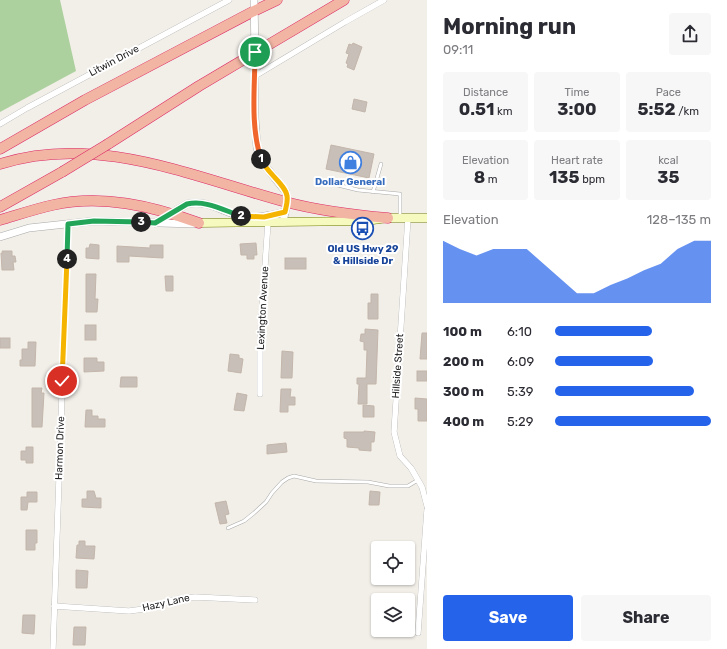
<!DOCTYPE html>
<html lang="en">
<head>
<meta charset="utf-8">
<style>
  :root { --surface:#fff; --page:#f7f7f7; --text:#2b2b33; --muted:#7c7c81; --accent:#2563eb }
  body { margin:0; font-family:Rubik,sans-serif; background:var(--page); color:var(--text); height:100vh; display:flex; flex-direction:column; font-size:15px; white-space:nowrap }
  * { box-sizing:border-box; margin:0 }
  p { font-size:13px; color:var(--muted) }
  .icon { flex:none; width:22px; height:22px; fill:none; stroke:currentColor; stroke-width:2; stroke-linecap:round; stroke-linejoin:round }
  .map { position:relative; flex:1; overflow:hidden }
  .panel { display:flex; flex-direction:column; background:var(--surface); width:300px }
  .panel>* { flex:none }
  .controls { position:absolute; left:371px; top:541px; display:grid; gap:8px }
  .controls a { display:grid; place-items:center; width:44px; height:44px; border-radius:4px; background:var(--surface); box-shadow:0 1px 3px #0004; font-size:20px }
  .pin { position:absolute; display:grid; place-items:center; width:34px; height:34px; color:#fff; margin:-17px; border:2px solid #fff; border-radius:50%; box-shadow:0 1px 4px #0007 }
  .km { position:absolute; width:20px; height:20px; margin:-10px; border-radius:50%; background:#222; color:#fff; font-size:11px; line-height:20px; text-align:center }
  .round { display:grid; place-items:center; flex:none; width:42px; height:42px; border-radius:4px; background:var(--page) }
  .overview { display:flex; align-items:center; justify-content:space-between; height:68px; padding:0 16px }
  h1 { font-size:22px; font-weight:700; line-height:30px }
  .stats { display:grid; grid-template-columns:repeat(3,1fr); gap:6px; height:68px; padding:4px 16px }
  .stats div { display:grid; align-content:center; border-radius:4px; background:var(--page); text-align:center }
  .stats b { font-size:17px; font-weight:700 }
  .stats small { font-size:11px; font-weight:400 }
  .stats p { font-size:11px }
  .chart { height:112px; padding:8px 16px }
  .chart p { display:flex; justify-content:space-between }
  .chart svg { width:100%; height:72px; margin-top:4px; fill:var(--accent); opacity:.7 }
  .button { display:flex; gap:8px; margin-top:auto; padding:8px 16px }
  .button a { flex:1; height:46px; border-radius:4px; background:var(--accent); color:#fff; font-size:16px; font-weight:700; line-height:46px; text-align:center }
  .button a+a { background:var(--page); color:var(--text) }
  ul { padding:0 16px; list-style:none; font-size:13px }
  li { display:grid; grid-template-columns:64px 48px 1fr; align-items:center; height:30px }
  li i { height:10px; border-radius:5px; background:var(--accent) }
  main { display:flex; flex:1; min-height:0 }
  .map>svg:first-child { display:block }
  .forest { fill:#add19e }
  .building { fill:#c7bfb8; stroke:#c4b6ab }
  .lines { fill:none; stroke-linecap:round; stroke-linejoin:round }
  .service-casing { stroke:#a9a9a9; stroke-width:4 }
  .minor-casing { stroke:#a9a9a9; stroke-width:6 }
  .tertiary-casing { stroke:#a9a9a9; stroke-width:8 }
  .secondary-casing { stroke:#707d05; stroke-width:9 }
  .trunk-casing { stroke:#dc2a67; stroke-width:11 }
  .service { stroke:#fff; stroke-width:3 }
  .minor { stroke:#fff; stroke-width:5.5 }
  .tertiary { stroke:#fff; stroke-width:7 }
  .secondary { stroke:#f7fabf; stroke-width:8 }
  .trunk { stroke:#f2b4a3; stroke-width:10 }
  .trunk-bridge-casing { stroke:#dc2a67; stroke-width:11; stroke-linecap:butt }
  .trunk-bridge { stroke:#f2b4a3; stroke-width:10 }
  .split-1-casing { stroke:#fff; stroke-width:8 }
  .split-2-casing { stroke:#fff; stroke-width:8 }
  .split-3-casing { stroke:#fff; stroke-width:8 }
  .split-4-casing { stroke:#fff; stroke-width:8 }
  .split-5-casing { stroke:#fff; stroke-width:8 }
  .split-1 { stroke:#f0652b; stroke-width:5 }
  .split-2 { stroke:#f5b400; stroke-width:5 }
  .split-3 { stroke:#22a559; stroke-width:5 }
  .split-4 { stroke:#22a559; stroke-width:5 }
  .split-5 { stroke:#f5b400; stroke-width:5 }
  .labels { text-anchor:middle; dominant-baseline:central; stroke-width:4; stroke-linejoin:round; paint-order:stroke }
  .street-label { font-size:10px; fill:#222; stroke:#fff }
  .shop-label { font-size:10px; font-weight:bold; fill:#366cbe; stroke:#fff }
  .transit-label { font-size:10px; font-weight:bold; fill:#164399; stroke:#fff }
</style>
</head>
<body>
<main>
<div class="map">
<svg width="427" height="649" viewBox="0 0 427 649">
  <rect width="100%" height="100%" fill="#f2efe9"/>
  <polygon class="forest" points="0,0 60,0 76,71 0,112"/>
  <g class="building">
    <polygon points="353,43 362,47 354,70 347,67 348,64 346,63 349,54 346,53 349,44 352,45"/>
    <polygon points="354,99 367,102 365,112 352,109"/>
    <polygon points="331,145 374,154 369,178 326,169"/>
    <polygon points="256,243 257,255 254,255 254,259 247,259 247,255 241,255 240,244"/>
    <polygon points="90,244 99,245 99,259 86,258 86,248 89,248"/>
    <polygon points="150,245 163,245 163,258 129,256 129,262 117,262 117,246 150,248"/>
    <polygon points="2,251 12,251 12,256 15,256 16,262 13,262 14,270 2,270 1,253 3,253"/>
    <rect x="285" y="258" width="21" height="11"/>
    <polygon points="86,274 96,274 95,299 98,299 97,312 86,312"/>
    <polygon points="165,276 173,276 173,291 166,291"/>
    <polygon points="371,294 378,294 378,319 368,319 368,303 371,303"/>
    <rect x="85" y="325" width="11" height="15"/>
    <polygon points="365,329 378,330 376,384 367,384 367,404 358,404 359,384 357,384 357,378 366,378 367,350 364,350 364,342 360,341 361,334 365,334"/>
    <polygon points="422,333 427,333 427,359 420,359"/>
    <rect x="0" y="338" width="10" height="10"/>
    <polygon points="28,342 36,342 35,366 20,366 20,360 22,360 22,349 28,349"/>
    <polygon points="282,351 293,352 292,378 281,378"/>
    <polygon points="230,354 239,355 239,358 243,359 241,373 228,371"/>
    <polygon points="84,358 97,358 97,362 104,362 104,371 84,372"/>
    <rect x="417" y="371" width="10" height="10"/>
    <polygon points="121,377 137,377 137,387 120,387"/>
    <polygon points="32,388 42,388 41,393 44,393 42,427 32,427"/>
    <polygon points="281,389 291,389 290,397 295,397 295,405 288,405 288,412 280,412"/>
    <polygon points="237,393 247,395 244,411 234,410"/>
    <polygon points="415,398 427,399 427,421 418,421 418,409 415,409"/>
    <polygon points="363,405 374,406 374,417 363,417"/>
    <polygon points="86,410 92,410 92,416 98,416 98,419 105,419 105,427 85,427"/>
    <polygon points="364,431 375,432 374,442 371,442 371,451 359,450 359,448 347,447 347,439 344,438 344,432 364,432"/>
    <polygon points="286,443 287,452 267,454 267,445"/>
    <polygon points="26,447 33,447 33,463 26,463 26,460 21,460 21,451 26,451"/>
    <polygon points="87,491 94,491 96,498 101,498 101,508 82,507 82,499 87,499"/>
    <polygon points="370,491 380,492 379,505 369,505"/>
    <polygon points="27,492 37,492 37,502 28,502 27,510 21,510 21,497 27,497"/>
    <polygon points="226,501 229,514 225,515 227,523 220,524 215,503"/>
    <polygon points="26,530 37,530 37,543 35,543 35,550 26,550"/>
    <polygon points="79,541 85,541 85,546 95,546 94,559 76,558 77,545 79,545"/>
    <polygon points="76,570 88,571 87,588 76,588"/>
    <polygon points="23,615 35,615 34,634 22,633"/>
    <polygon points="74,627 86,627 85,645 73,645"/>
  </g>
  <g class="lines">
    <defs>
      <g id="service">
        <polyline points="317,180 358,190 400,194 400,217"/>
        <polyline points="373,192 381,164"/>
        <polyline points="228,528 244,521 254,513 266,502 272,493 282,482 288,478 294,476 316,481 368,482 389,486 408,486 418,480"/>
      </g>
      <g id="minor">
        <polyline points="255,76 345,22 384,0"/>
        <polyline points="0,124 27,108 229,0"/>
        <polyline points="408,218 394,432 400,456 411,468 422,487 427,506"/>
        <polyline points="260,394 260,340 268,222"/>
        <polyline points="54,606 129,611 144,609 177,599 195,597 255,600"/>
        <polyline points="418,633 427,510"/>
        <polyline points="53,649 68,223"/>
      </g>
      <g id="tertiary">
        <polyline points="254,0 255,52 255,118 257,148 262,162 286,192 287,203 283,222"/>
        <path d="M 155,223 L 187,204 C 207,199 222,212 241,216 C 256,219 270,215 285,212"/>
        <polyline points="0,237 29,228 94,221 194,224"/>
      </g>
      <polyline id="secondary" points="199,223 365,221 388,218 427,218"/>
      <g id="trunk">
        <polyline points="108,144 199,86 344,0"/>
        <polyline points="0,149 85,100 254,11 277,0"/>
        <path d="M 0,164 C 97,133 193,177 286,202 C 320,211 354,215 388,218"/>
        <polyline points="0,207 62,172"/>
        <path d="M 0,220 C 17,215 35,209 53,205 C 102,194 152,206 199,223"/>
      </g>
    </defs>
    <use href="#service" class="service-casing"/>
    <use href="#minor" class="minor-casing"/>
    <use href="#tertiary" class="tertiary-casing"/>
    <use href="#secondary" class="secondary-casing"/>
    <use href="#trunk" class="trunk-casing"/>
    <use href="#service" class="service"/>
    <use href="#minor" class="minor"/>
    <use href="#tertiary" class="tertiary"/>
    <use href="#secondary" class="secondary"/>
    <use href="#trunk" class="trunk"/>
    <defs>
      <polyline id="trunk-bridge" points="62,172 108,144"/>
    </defs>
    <use href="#trunk-bridge" class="trunk-bridge-casing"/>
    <use href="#trunk-bridge" class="trunk-bridge"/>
  </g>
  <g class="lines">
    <defs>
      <path id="split-1" d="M 255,52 C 255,87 250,125 261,159"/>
      <path id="split-2" d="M 241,216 L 264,217 L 285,212 C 286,207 288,202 287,196 C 286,185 265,171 261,159"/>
      <path id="split-3" d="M 141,222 L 155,223 L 187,204 C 206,200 223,210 241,216"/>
      <polyline id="split-4" points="67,259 68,224 94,221 141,222"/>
      <polyline id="split-5" points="62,381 67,259"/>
    </defs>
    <use href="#split-1" class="split-1-casing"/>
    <use href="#split-2" class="split-2-casing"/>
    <use href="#split-3" class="split-3-casing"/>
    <use href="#split-4" class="split-4-casing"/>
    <use href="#split-5" class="split-5-casing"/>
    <use href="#split-1" class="split-1"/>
    <use href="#split-2" class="split-2"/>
    <use href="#split-3" class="split-3"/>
    <use href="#split-4" class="split-4"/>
    <use href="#split-5" class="split-5"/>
  </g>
  <defs>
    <symbol id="shop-ring" viewBox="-11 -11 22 22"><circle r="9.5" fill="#fff" stroke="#3f7fe0" stroke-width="1.5"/><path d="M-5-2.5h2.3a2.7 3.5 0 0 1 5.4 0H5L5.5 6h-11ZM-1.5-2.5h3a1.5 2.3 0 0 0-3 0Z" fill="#3f7fe0"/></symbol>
    <symbol id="bus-ring" viewBox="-11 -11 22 22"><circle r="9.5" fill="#fff" stroke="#1a4fb4" stroke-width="1.5"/><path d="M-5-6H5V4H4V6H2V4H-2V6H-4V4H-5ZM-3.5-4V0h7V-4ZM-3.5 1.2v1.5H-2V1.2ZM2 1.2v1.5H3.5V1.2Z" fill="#1a4fb4"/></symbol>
  </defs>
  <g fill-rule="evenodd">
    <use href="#shop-ring" x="338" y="150" width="25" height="25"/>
    <use href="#bus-ring" x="350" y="216" width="25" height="25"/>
  </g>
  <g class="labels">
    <g class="street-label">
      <text transform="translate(114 61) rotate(-28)">Litwin Drive</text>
      <text transform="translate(263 308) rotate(-87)">Lexington Avenue</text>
      <text transform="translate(398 366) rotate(-86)">Hillside Street</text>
      <text transform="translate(60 448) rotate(-88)">Harmon Drive</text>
      <text transform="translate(166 603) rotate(-13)">Hazy Lane</text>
    </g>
    <g class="shop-label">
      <text x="350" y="182">Dollar General</text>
    </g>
    <g class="transit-label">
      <text x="363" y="249">Old US Hwy 29<tspan x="363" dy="12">&amp; Hillside Dr</tspan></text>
    </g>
  </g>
</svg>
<div class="controls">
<a><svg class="icon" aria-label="locate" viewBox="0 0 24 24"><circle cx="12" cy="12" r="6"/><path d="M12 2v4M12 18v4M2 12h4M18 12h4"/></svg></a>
<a><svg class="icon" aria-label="layers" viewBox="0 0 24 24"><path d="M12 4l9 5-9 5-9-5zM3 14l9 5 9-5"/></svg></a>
</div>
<div class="pin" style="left:255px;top:52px;background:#1e9e55"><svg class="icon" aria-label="arrive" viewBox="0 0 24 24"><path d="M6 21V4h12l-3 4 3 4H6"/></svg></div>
<div class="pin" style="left:62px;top:381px;background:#d93025"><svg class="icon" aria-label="check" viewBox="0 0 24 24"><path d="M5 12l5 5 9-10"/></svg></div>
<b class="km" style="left:261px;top:159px">1</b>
<b class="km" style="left:241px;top:216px">2</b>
<b class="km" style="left:141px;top:222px">3</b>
<b class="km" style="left:67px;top:259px">4</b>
</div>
<section class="panel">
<div class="overview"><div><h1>Morning run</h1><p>09:11</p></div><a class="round"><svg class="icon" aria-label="share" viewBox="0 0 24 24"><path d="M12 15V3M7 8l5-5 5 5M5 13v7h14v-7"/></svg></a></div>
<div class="stats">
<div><p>Distance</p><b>0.51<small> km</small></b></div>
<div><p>Time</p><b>3:00</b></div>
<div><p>Pace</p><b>5:52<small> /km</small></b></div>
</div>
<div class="stats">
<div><p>Elevation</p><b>8<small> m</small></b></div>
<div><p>Heart rate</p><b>135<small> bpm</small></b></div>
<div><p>kcal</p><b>35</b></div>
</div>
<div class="chart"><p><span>Elevation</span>128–135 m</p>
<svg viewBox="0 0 160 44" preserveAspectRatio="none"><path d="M0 44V6L10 11L20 15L30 11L40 11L50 11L60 20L70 29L80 38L90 38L100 33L110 29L120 24L130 20L140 11L150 6L160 6V44z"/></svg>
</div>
<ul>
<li><b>100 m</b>6:10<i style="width:62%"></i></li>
<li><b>200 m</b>6:09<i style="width:63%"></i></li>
<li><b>300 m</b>5:39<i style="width:89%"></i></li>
<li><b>400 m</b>5:29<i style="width:100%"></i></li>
</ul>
<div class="button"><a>Save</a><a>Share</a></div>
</section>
</main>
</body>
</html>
